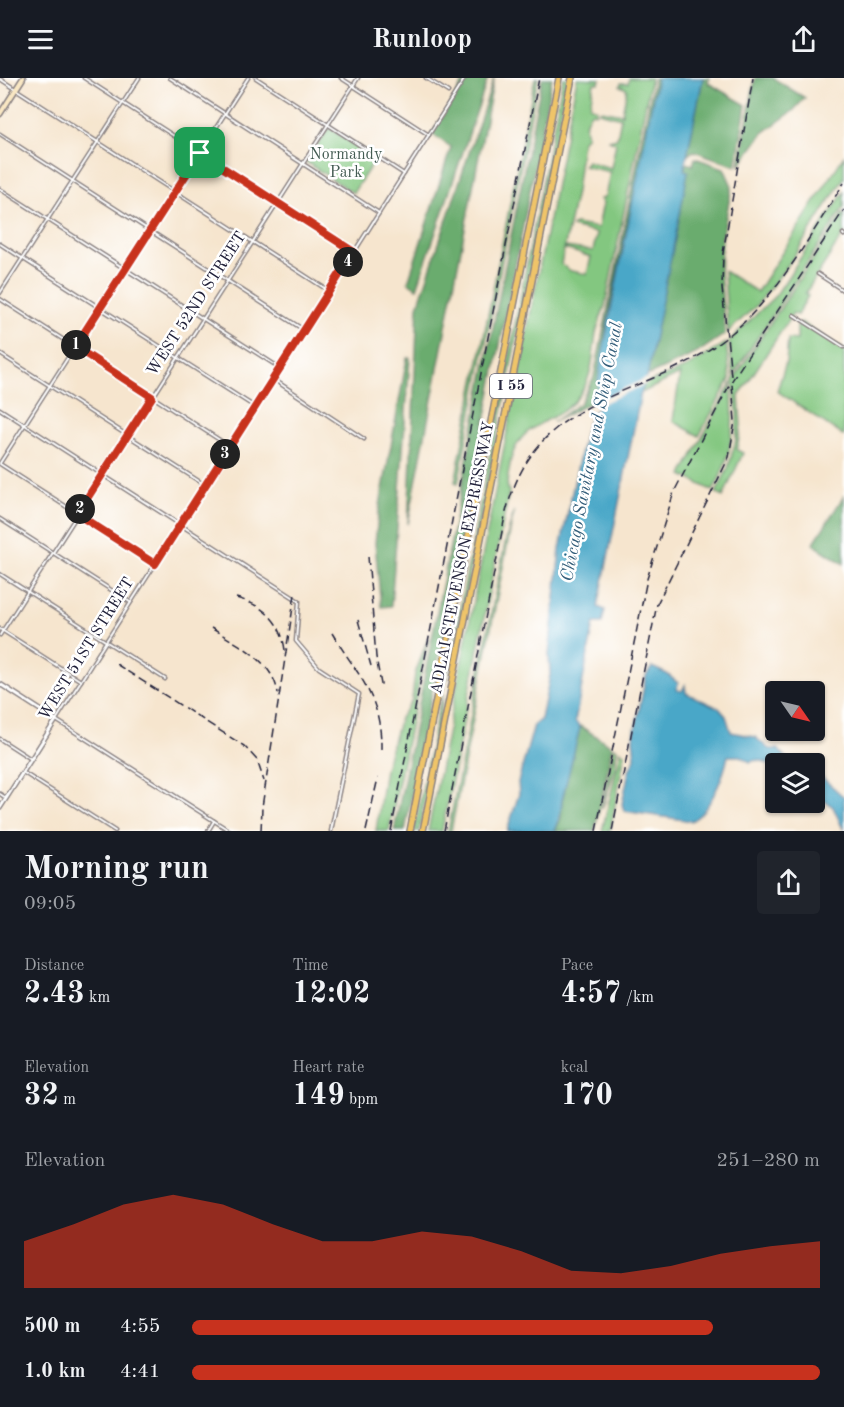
<!DOCTYPE html>
<html lang="en">
<head>
<meta charset="utf-8">
<style>
  :root { --surface:#171b24; --page:#20242c; --text:#f1f3f6; --muted:#9ea1a6; --accent:#c8321e }
  body { margin:0; font-family:"Old Standard TT",serif; background:var(--page); color:var(--text); height:100vh; display:flex; flex-direction:column; font-size:22px; white-space:nowrap }
  * { box-sizing:border-box; margin:0 }
  p { font-size:20px; color:var(--muted) }
  .icon { flex:none; width:33px; height:33px; fill:none; stroke:currentColor; stroke-width:2; stroke-linecap:round; stroke-linejoin:round }
  .map { position:relative; height:753px; overflow:hidden }
  .drawer { display:flex; flex-direction:column; background:var(--surface); flex:1 }
  .drawer>* { flex:none }
  .needle { width:39px; rotate:124deg }
  .buttons { position:absolute; left:765px; top:603px; display:grid; gap:12px }
  .buttons a { display:grid; place-items:center; width:60px; height:60px; border-radius:6px; background:var(--surface); box-shadow:0 2px 4px #0004; font-size:30px }
  .pin { position:absolute; display:grid; place-items:center; width:51px; height:51px; color:#fff; margin:-26px; border-radius:12px; box-shadow:0 3px 9px #0006 }
  .km { position:absolute; width:30px; height:30px; margin:-15px; border-radius:50%; background:#222; color:#fff; font-size:16px; line-height:30px; text-align:center }
  .round { display:grid; place-items:center; flex:none; width:63px; height:63px; border-radius:6px; background:var(--page) }
  .headline { display:flex; align-items:center; justify-content:space-between; height:102px; padding:0 24px }
  h1 { font-size:33px; font-weight:800; line-height:45px }
  .metrics { display:grid; grid-template-columns:repeat(3,1fr); gap:9px; height:102px; padding:6px 24px }
  .metrics div { display:grid; align-content:center }
  .metrics b { font-size:30px; font-weight:800 }
  .metrics small { font-size:16px; font-weight:400 }
  .metrics p { font-size:16px }
  .chart { height:168px; padding:12px 24px }
  .chart p { display:flex; justify-content:space-between }
  .chart svg { width:100%; height:108px; margin-top:6px; fill:var(--accent); opacity:.7 }
  ul { padding:0 24px; list-style:none; font-size:20px }
  li { display:grid; grid-template-columns:96px 72px 1fr; align-items:center; height:45px }
  li i { height:15px; border-radius:8px; background:var(--accent) }
  header { display:flex; justify-content:space-between; align-items:center; height:78px; padding:0 24px; background:var(--surface); font-size:27px; font-weight:800 }
  .map>svg:first-child { display:block }
  .green { fill:#83c780; stroke:#52745e; stroke-width:1.5 }
  .forest { fill:#6aac6e; stroke:#466754; stroke-width:1.5 }
  .water { fill:#49a7c8; stroke:#366482; stroke-width:1.5 }
  .pier { fill:#f6e5ce }
  .lines { fill:none; stroke-linecap:round; stroke-linejoin:round }
  .minor-casing { stroke:#8c8484; stroke-width:5 }
  .tertiary-casing { stroke:#8c8484; stroke-width:6 }
  .secondary-casing { stroke:#8c8484; stroke-width:7 }
  .motorway-casing { stroke:#8c8484; stroke-width:8 }
  .minor { stroke:#fff; stroke-width:2 }
  .tertiary { stroke:#fff; stroke-width:3 }
  .secondary { stroke:#f9e7c3; stroke-width:4 }
  .motorway { stroke:#efc469; stroke-width:5 }
  .rail { stroke:#22223b; stroke-width:1.5; stroke-dasharray:9 4.5; stroke-linecap:butt }
  .route-casing { stroke:#fff; stroke-width:12 }
  .route { stroke:#c8321e; stroke-width:8 }
  .labels { text-anchor:middle; dominant-baseline:central; stroke-width:5; stroke-linejoin:round; paint-order:stroke }
  .shield { fill:#fff; stroke:#646476; stroke-width:1.5 }
  .shield-label { font-size:15px; font-weight:bold; fill:#22223b }
  .park-label { font-size:16px; fill:#445c53; stroke:#fff }
  .street-label { font-size:16px; fill:#22223b; stroke:#fff }
  .water-label { font-size:18px; font-style:italic; fill:#345e7a; stroke:#fff }
</style>
</head>
<body>
<header><svg class="icon" aria-label="menu" viewBox="0 0 24 24"><path d="M4 6h16M4 12h16M4 18h16"/></svg>Runloop<svg class="icon" aria-label="share" viewBox="0 0 24 24"><path d="M12 15V3M7 8l5-5 5 5M5 13v7h14v-7"/></svg></header>
<div class="map">
<svg width="844" height="753" viewBox="0 0 844 753">
  <rect width="100%" height="100%" fill="#fff"/>
  <filter id="ink" filterUnits="userSpaceOnUse"><feTurbulence type="fractalNoise" baseFrequency=".0167" numOctaves="2"/><feDisplacementMap in="SourceGraphic" scale="12" xChannelSelector="R" yChannelSelector="G"/><feConvolveMatrix kernelMatrix="1 2 1 2 8 2 1 2 1" color-interpolation-filters="sRGB"/></filter>
  <filter id="wash" filterUnits="userSpaceOnUse"><feTurbulence type="fractalNoise" baseFrequency=".008" numOctaves="4" result="noise"/><feDisplacementMap in="SourceGraphic" scale="24" xChannelSelector="R" yChannelSelector="G"/><feGaussianBlur stdDeviation="1.35" result="paint"/><feColorMatrix in="noise" values="0 0 0 0 0 0 0 0 0 0 0 0 0 0 0 0 0 1.4 0 .05"/><feComposite in="paint" operator="in"/></filter>
  <g filter="url(#wash)">
    <rect width="100%" height="100%" fill="#f6e5ce"/>
    <g class="green">
      <polygon points="535,0 538,0 458,405 455,404"/>
      <polygon points="563,0 568,0 457,560 444,612"/>
      <path d="M 577,0 L 600,1 L 599,5 L 594,5 L 590,28 L 597,31 L 596,35 L 592,34 C 585,41 584,49 587,57 L 582,64 L 576,114 L 561,186 L 571,193 L 587,196 L 591,179 L 565,171 L 566,169 L 593,173 L 597,155 L 572,149 L 575,146 L 598,150 L 603,125 L 600,121 L 605,119 L 610,94 L 583,88 L 587,83 L 611,90 L 616,65 L 609,62 L 617,60 L 621,40 L 599,34 L 602,32 L 622,36 L 627,11 L 620,8 L 621,5 L 628,5 L 629,0 L 651,0 L 605,228 C 602,237 598,246 596,255 C 593,275 593,296 582,313 C 561,349 519,338 510,386 C 509,396 505,405 509,414 L 442,753 L 428,753 Z"/>
      <polygon points="329,50 376,80 353,115 306,84"/>
      <polygon points="844,78 844,100 791,183 757,227 728,254 724,193 757,214"/>
      <polygon points="844,114 844,129 733,297 729,263 776,217"/>
      <polygon points="844,134 844,155 805,216 808,218 797,237 793,235 739,318 741,347 737,372 743,375 723,419 716,415 728,390 736,362 737,334 733,302"/>
      <polygon points="801,244 844,272 844,358 777,313 786,284 788,261 797,262 797,247"/>
      <polygon points="726,265 730,301 699,358 673,343 680,296 641,315 644,306 685,290"/>
      <path d="M 731,306 C 735,346 733,378 713,413 L 682,397 Z"/>
      <polygon points="514,433 451,753 448,753 505,466"/>
      <polygon points="428,560 389,753 376,753 385,691 400,640 412,622 415,596"/>
      <polygon points="444,615 419,753 414,753 439,628"/>
      <polygon points="614,669 617,671 615,690 602,731"/>
      <polygon points="621,673 625,676 610,753 602,753"/>
    </g>
    <g class="forest">
      <polygon points="466,0 488,0 417,210 408,204 451,69 432,56"/>
      <polygon points="494,0 408,446 418,228"/>
      <polygon points="542,0 552,0 405,753 394,753"/>
      <path d="M 654,0 L 657,0 C 646,56 635,111 623,166 C 613,217 600,269 599,320 L 553,344 L 580,325 L 594,299 Z"/>
      <polygon points="703,0 709,0 708,5 746,27 736,88 694,73 687,77"/>
      <polygon points="755,0 773,0 805,20 793,33 763,55 739,88"/>
      <polygon points="695,80 724,90 732,108 722,160 720,195 725,256 697,275 647,298 687,93 684,93 686,85 693,87"/>
      <polygon points="407,280 410,280 391,528 381,529 375,465 378,438"/>
      <polygon points="844,418 844,486 813,466"/>
      <polygon points="580,648 612,668 597,743 594,753 555,753 561,740 562,722"/>
    </g>
    <g class="water">
      <path d="M 657,0 L 703,0 L 684,92 L 688,93 C 676,163 659,231 647,300 L 641,315 L 598,529 L 605,532 L 602,545 L 594,545 L 575,643 L 580,650 L 562,722 C 561,735 559,743 555,753 L 507,753 L 519,716 L 518,704 L 534,647 L 541,641 L 550,597 L 549,576 L 560,471 L 586,349 L 592,336 L 601,326 C 594,309 601,285 604,267 Z"/>
      <path d="M 652,589 L 667,596 L 678,605 L 677,612 L 682,613 L 685,607 L 686,615 L 719,630 L 726,638 L 731,654 L 755,659 L 769,671 L 778,671 L 787,681 L 798,685 L 776,686 L 775,690 C 767,685 759,679 750,684 L 740,678 L 728,678 C 724,697 710,734 691,743 L 624,733 L 622,726 L 629,693 L 635,680 L 633,661 L 646,598 Z"/>
      <polygon points="815,693 844,719 844,753 833,729 815,716"/>
    </g>
    <polygon class="pier" points="647,300 648,305 601,326 599,322"/>
  </g>
  <g filter="url(#ink)">
    <g class="lines">
      <defs>
        <g id="minor">
          <polyline points="84,0 354,174"/>
          <polyline points="170,0 379,135"/>
          <polyline points="256,0 404,96"/>
          <polyline points="341,0 429,57"/>
          <polyline points="426,0 448,14"/>
          <polyline points="0,1 329,213"/>
          <polyline points="0,56 304,252"/>
          <polyline points="0,111 280,290"/>
          <polyline points="843,156 844,157"/>
          <polyline points="0,166 255,329"/>
          <polyline points="818,196 844,213"/>
          <polyline points="0,215 139,0"/>
          <polyline points="0,221 229,368"/>
          <polyline points="794,237 844,269"/>
          <polyline points="0,276 205,407"/>
          <polyline points="273,301 364,361"/>
          <polyline points="0,331 299,523 296,563 319,590 359,616 331,753"/>
          <polyline points="0,385 248,0"/>
          <polyline points="0,386 154,485"/>
          <polyline points="0,441 130,524"/>
          <polyline points="0,496 165,601"/>
          <polyline points="0,551 81,603"/>
          <polyline points="0,557 358,0"/>
          <polyline points="0,661 31,681"/>
          <polyline points="24,695 115,753"/>
          <polyline points="0,716 6,720"/>
          <polyline points="208,753 214,743"/>
          <polyline points="230,753 56,642 465,0"/>
        </g>
        <polyline id="tertiary" points="0,606 56,642 0,730"/>
        <polyline id="secondary" points="0,36 23,0"/>
        <g id="motorway">
          <polyline points="410,753 559,0"/>
          <polyline points="423,753 572,0"/>
        </g>
      </defs>
      <use href="#minor" class="minor-casing"/>
      <use href="#tertiary" class="tertiary-casing"/>
      <use href="#secondary" class="secondary-casing"/>
      <use href="#motorway" class="motorway-casing"/>
      <use href="#minor" class="minor"/>
      <use href="#tertiary" class="tertiary"/>
      <use href="#secondary" class="secondary"/>
      <use href="#motorway" class="motorway"/>
      <g class="rail">
        <polyline points="731,298 722,210 723,175 753,0"/>
        <polyline points="368,478 376,579 382,612"/>
        <path d="M 236,520 C 263,527 282,543 285,573"/>
        <polyline points="358,542 371,588"/>
        <path d="M 211,550 C 238,567 272,581 278,615"/>
        <path d="M 332,555 C 358,598 382,618 381,672"/>
        <polyline points="116,586 244,668 257,682 264,703"/>
        <polyline points="261,753 262,729 295,516"/>
        <polyline points="366,753 378,700"/>
        <polyline points="391,753 539,0"/>
        <path d="M 444,753 L 505,438 C 536,307 649,325 733,254 C 780,214 811,156 844,105"/>
        <polyline points="596,753 647,501 674,414 731,304 844,132"/>
        <polyline points="612,753 657,526 729,379 735,343 732,306"/>
      </g>
    </g>
  </g>
  <g class="lines" filter="url(#ink)">
    <defs>
      <polygon id="route" points="200,75 354,174 155,486 77,436 152,319 75,269"/>
    </defs>
    <use href="#route" class="route-casing"/>
    <use href="#route" class="route"/>
  </g>
  <g class="labels">
    <rect class="shield" x="490" y="296" width="42" height="24" rx="4.5"/>
    <g class="shield-label">
      <text x="511" y="308">I 55</text>
    </g>
    <g class="park-label">
      <text x="346" y="77">Normandy<tspan x="346" dy="18">Park</tspan></text>
    </g>
    <g class="street-label">
      <text transform="translate(197 226) rotate(-57)">WEST 52ND STREET</text>
      <text transform="translate(463 480) rotate(-79)">ADLAI STEVENSON EXPRESSWAY</text>
      <text transform="translate(87 571) rotate(-58)">WEST 51ST STREET</text>
    </g>
    <g class="water-label">
      <text transform="translate(592 374) rotate(-79)">Chicago Sanitary and Ship Canal</text>
    </g>
  </g>
</svg>
<div class="buttons">
<a><svg class="needle" viewBox="-14 -14 28 28"><path d="M0-13l5 13h-10z" fill="#e53935"/><path d="M0 13l5-13h-10z" fill="#9ea1a6"/></svg></a>
<a><svg class="icon" aria-label="layers" viewBox="0 0 24 24"><path d="M12 4l9 5-9 5-9-5zM3 14l9 5 9-5"/></svg></a>
</div>
<div class="pin" style="left:200px;top:75px;background:#1e9e55"><svg class="icon" aria-label="arrive" viewBox="0 0 24 24"><path d="M6 21V4h12l-3 4 3 4H6"/></svg></div>
<b class="km" style="left:76px;top:267px">1</b>
<b class="km" style="left:80px;top:431px">2</b>
<b class="km" style="left:225px;top:376px">3</b>
<b class="km" style="left:348px;top:184px">4</b>
</div>
<section class="drawer">
<div class="headline"><div><h1>Morning run</h1><p>09:05</p></div><a class="round"><svg class="icon" aria-label="share" viewBox="0 0 24 24"><path d="M12 15V3M7 8l5-5 5 5M5 13v7h14v-7"/></svg></a></div>
<div class="metrics">
<div><p>Distance</p><b>2.43<small> km</small></b></div>
<div><p>Time</p><b>12:02</b></div>
<div><p>Pace</p><b>4:57<small> /km</small></b></div>
</div>
<div class="metrics">
<div><p>Elevation</p><b>32<small> m</small></b></div>
<div><p>Heart rate</p><b>149<small> bpm</small></b></div>
<div><p>kcal</p><b>170</b></div>
</div>
<div class="chart"><p><span>Elevation</span>251–280 m</p>
<svg viewBox="0 0 160 44" preserveAspectRatio="none"><path d="M0 44V25L10 18L20 10L30 6L40 10L50 18L60 25L70 25L80 21L90 23L100 29L110 37L120 38L130 35L140 30L150 27L160 25V44z"/></svg>
</div>
<ul>
<li><b>500 m</b>4:55<i style="width:83%"></i></li>
<li><b>1.0 km</b>4:41<i style="width:100%"></i></li>
</ul>
</section>
</body>
</html>
